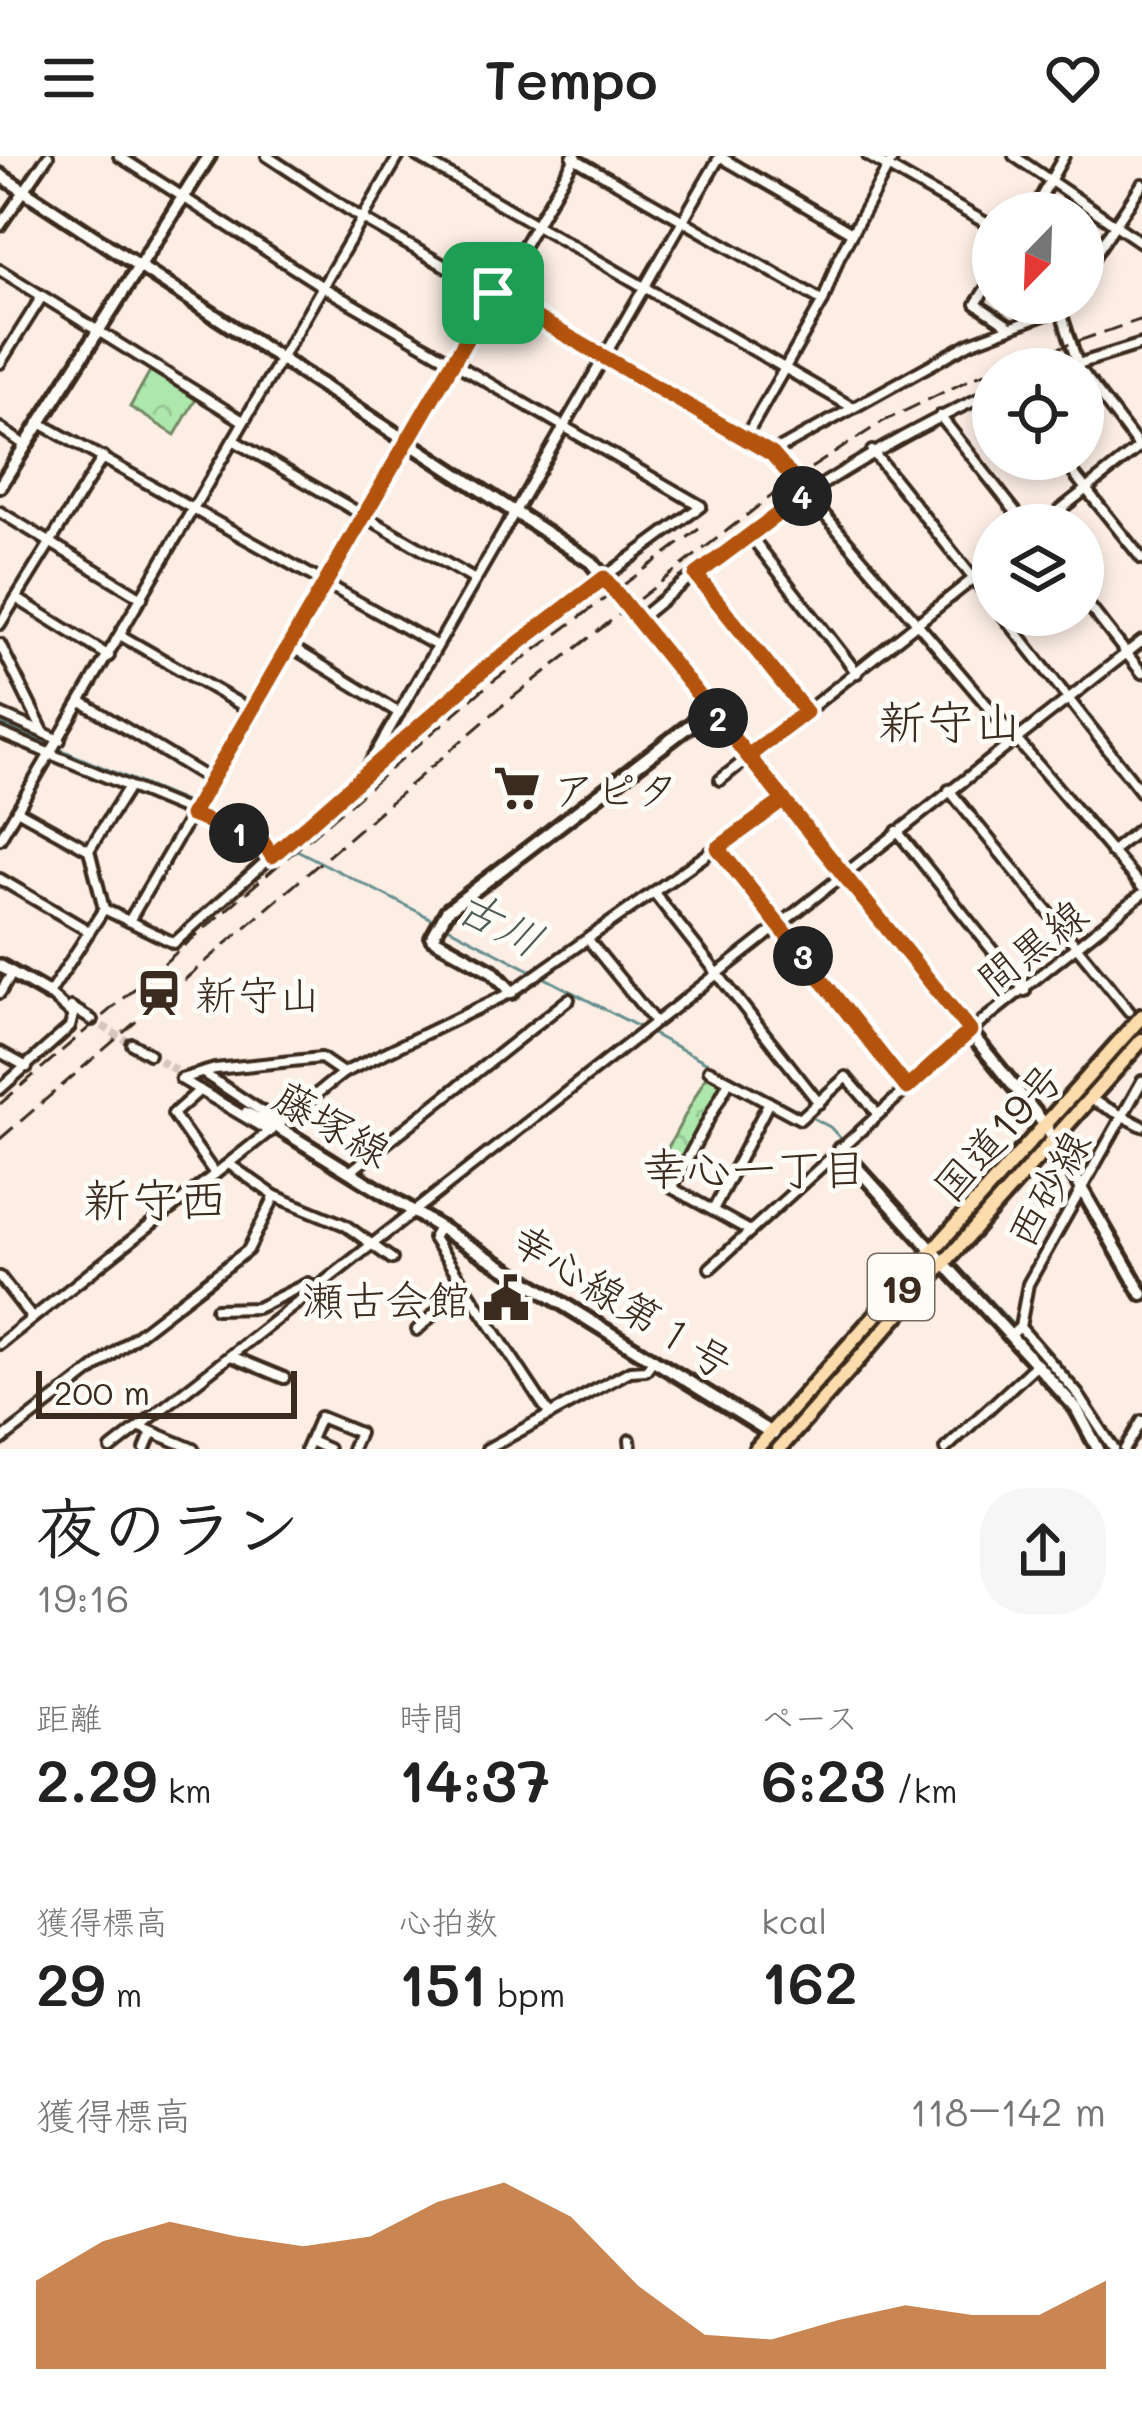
<!DOCTYPE html>
<html lang="ja">
<head>
<meta charset="utf-8">
<style>
  :root { --surface:#fff; --page:#f6f6f6; --text:#222; --muted:#767676; --accent:#b45309 }
  body { margin:0; font-family:Mali,"Klee One",sans-serif; background:var(--page); color:var(--text); height:100vh; display:flex; flex-direction:column; font-size:45px; white-space:nowrap }
  * { box-sizing:border-box; margin:0 }
  p { font-size:39px; color:var(--muted) }
  .icon { flex:none; width:66px; height:66px; fill:none; stroke:currentColor; stroke-width:2; stroke-linecap:round; stroke-linejoin:round }
  .map { position:relative; height:1293px; overflow:hidden }
  .drawer { display:flex; flex-direction:column; background:var(--surface); flex:1 }
  .drawer>* { flex:none }
  .needle { width:78px; rotate:203deg }
  .tools { position:absolute; left:972px; top:36px; display:grid; gap:24px }
  .tools a { display:grid; place-items:center; width:132px; height:132px; border-radius:50%; background:var(--surface); box-shadow:0 6px 18px #0003; font-size:60px }
  .scale { position:absolute; left:36px; bottom:30px; width:261px; box-sizing:border-box; padding-left:12px; border:6px solid #3b2a1e; border-top:0; font-size:33px; line-height:42px; white-space:nowrap; color:#3b2a1e; -webkit-text-stroke:9px #fdfcf7; paint-order:stroke }
  .pin { position:absolute; display:grid; place-items:center; width:102px; height:102px; color:#fff; margin:-51px; border-radius:24px; box-shadow:0 6px 18px #0006 }
  .km { position:absolute; width:60px; height:60px; margin:-30px; border-radius:50%; background:#222; color:#fff; font-size:33px; line-height:60px; text-align:center }
  .round { display:grid; place-items:center; flex:none; width:126px; height:126px; border-radius:48px; background:var(--page) }
  .headline { display:flex; align-items:center; justify-content:space-between; height:204px; padding:0 36px }
  h1 { font-size:66px; font-weight:600; line-height:90px }
  .figures { display:grid; grid-template-columns:repeat(3,1fr); gap:18px; height:204px; padding:12px 36px }
  .figures div { display:grid; align-content:center }
  .figures b { font-size:60px; font-weight:600 }
  .figures small { font-size:33px; font-weight:400 }
  .figures p { font-size:33px }
  .chart { height:336px; padding:24px 36px }
  .chart p { display:flex; justify-content:space-between }
  .chart svg { width:100%; height:216px; margin-top:12px; fill:var(--accent); opacity:.7 }
  header { display:flex; justify-content:space-between; align-items:center; height:156px; padding:0 36px; background:var(--surface); font-size:54px; font-weight:600 }
  .map>svg:first-child { display:block }
  .park { fill:url(#park-crowns); stroke:#748865; stroke-width:3 }
  .lines { fill:none; stroke-linecap:round; stroke-linejoin:round }
  .stream { stroke:#658f8e; stroke-width:3 }
  .street-tunnel { stroke:#d5c7bd; stroke-width:8; stroke-dasharray:8 4; stroke-linecap:butt }
  .street-casing { stroke:#3b2a1e; stroke-width:16 }
  .secondary-casing { stroke:#3b2a1e; stroke-width:20 }
  .highway-casing { stroke:#3b2a1e; stroke-width:21 }
  .street { stroke:#fdfcf7; stroke-width:8 }
  .secondary { stroke:#fdfcf7; stroke-width:10 }
  .highway { stroke:#fcdcac; stroke-width:12 }
  .rail { stroke:#3b2a1e; stroke-width:3; stroke-dasharray:18 9; stroke-linecap:butt }
  .route-casing { stroke:#fff; stroke-width:24 }
  .route { stroke:#b45309; stroke-width:15 }
  .labels { text-anchor:middle; dominant-baseline:central; stroke-width:10; stroke-linejoin:round; paint-order:stroke }
  .shield { fill:#fdfcf7; stroke:#75695f; stroke-width:3 }
  .shield-label { font-size:39px; font-weight:bold; fill:#3b2a1e }
  .poi-label { font-size:42px; fill:#3b2a1e; stroke:#fdfcf7; text-anchor:start }
  .street-label { font-size:42px; fill:#3b2a1e; stroke:#fdfcf7 }
  .water-label { font-size:45px; font-style:italic; fill:#505d56; stroke:#fdfcf7 }
  .neighbourhood-label { font-size:45px; fill:#3b2a1e; stroke:#fdfcf7 }
  .quarter-label { font-size:48px; fill:#3b2a1e; stroke:#fdfcf7 }
</style>
</head>
<body>
<header><svg class="icon" aria-label="menu" viewBox="0 0 24 24"><path d="M4 6h16M4 12h16M4 18h16"/></svg>Tempo<svg class="icon" aria-label="heart" viewBox="0 0 24 24"><path d="M12 20l-8-8c-3-5 5-10 8-4 3-6 11-1 8 4z"/></svg></header>
<div class="map">
<svg width="1142" height="1293" viewBox="0 0 1142 1293">
  <defs>
    <pattern id="park-crowns" width="20" height="18" patternUnits="userSpaceOnUse" patternTransform="scale(3)"><rect width="20" height="18" fill="#ace7ac"/><path d="M2 6a3 3 0 1 1 6 0M12 15a3 3 0 1 1 6 0" fill="none" stroke="#95c694"/></pattern>
  </defs>
  <rect width="100%" height="100%" fill="#fceee5"/>
  <filter id="ink" filterUnits="userSpaceOnUse"><feTurbulence type="fractalNoise" baseFrequency=".00833" numOctaves="2"/><feDisplacementMap in="SourceGraphic" scale="24" xChannelSelector="R" yChannelSelector="G"/><feConvolveMatrix kernelMatrix="1 2 1 2 8 2 1 2 1" color-interpolation-filters="sRGB"/></filter>
  <g filter="url(#ink)">
    <g class="park">
      <polygon points="150,215 196,243 175,279 130,251"/>
      <polygon points="707,918 724,927 679,1010 663,1001"/>
    </g>
    <g class="lines">
      <g class="stream">
        <polyline points="0,568 192,649"/>
        <polyline points="201,652 280,686"/>
        <polyline points="289,690 436,765"/>
        <polyline points="444,769 830,971 931,1080"/>
        <polyline points="600,904 626,884"/>
        <polyline points="535,956 593,910"/>
        <polyline points="510,976 531,959"/>
        <polyline points="958,1110 1014,1170"/>
        <polyline points="1020,1177 1034,1192"/>
        <polyline points="162,1248 298,1142"/>
        <polyline points="1092,1266 1107,1293"/>
      </g>
      <g class="street-tunnel">
        <polyline points="92,864 132,888"/>
        <polyline points="149,898 190,923"/>
      </g>
      <defs>
        <g id="street">
          <polyline points="119,0 323,131 701,350 519,484 367,612"/>
          <polyline points="267,0 363,63 772,297 1142,731"/>
          <polyline points="417,0 850,250"/>
          <polyline points="719,0 852,77"/>
          <polyline points="868,0 993,71"/>
          <polyline points="1014,0 1142,87"/>
          <polyline points="572,1 823,145"/>
          <polyline points="1032,57 1064,0"/>
          <polyline points="0,70 48,0"/>
          <polyline points="0,114 243,265"/>
          <polyline points="1083,117 1142,28"/>
          <polyline points="993,121 976,148 1009,170"/>
          <polyline points="1063,147 1060,153 1079,212"/>
          <polyline points="0,207 41,142"/>
          <polyline points="1062,213 1142,188"/>
          <polyline points="1083,217 1140,292"/>
          <polyline points="940,260 1026,369"/>
          <polyline points="40,267 437,490"/>
          <polyline points="0,272 26,290"/>
          <polyline points="745,282 823,145 839,101 894,0"/>
          <polyline points="233,284 475,424"/>
          <polyline points="872,295 993,447"/>
          <polyline points="772,297 970,187 1060,153"/>
          <polyline points="1062,303 1142,403"/>
          <polyline points="0,356 142,442"/>
          <polyline points="1041,369 1142,289"/>
          <polyline points="749,378 857,517"/>
          <polyline points="696,419 805,556"/>
          <polyline points="16,442 109,500"/>
          <polyline points="1083,442 1142,517"/>
          <polyline points="1003,459 1142,637"/>
          <path d="M 638,464 C 747,372 863,295 993,236"/>
          <polyline points="0,468 103,301"/>
          <polyline points="120,479 252,555"/>
          <polyline points="0,488 44,577"/>
          <polyline points="290,490 399,557"/>
          <polyline points="82,546 212,625"/>
          <polyline points="0,558 60,584"/>
          <polyline points="0,577 263,686 272,700"/>
          <polyline points="720,624 993,407"/>
          <polyline points="949,634 1129,855"/>
          <polyline points="17,654 89,694 104,753 49,838"/>
          <polyline points="897,675 1025,835"/>
          <polyline points="0,683 399,0"/>
          <polyline points="719,693 907,932"/>
          <polyline points="89,694 128,632"/>
          <polyline points="1111,696 1142,671"/>
          <polyline points="0,723 87,774"/>
          <polyline points="655,738 819,947"/>
          <polyline points="104,753 174,787 363,619 720,0"/>
          <polyline points="129,765 576,0"/>
          <polyline points="590,786 655,866"/>
          <polyline points="0,837 12,817"/>
          <polyline points="71,851 92,864"/>
          <polyline points="132,888 149,898"/>
          <polyline points="0,896 27,911"/>
          <polyline points="709,914 800,963 846,921 878,958"/>
          <polyline points="203,917 281,968"/>
          <polyline points="729,925 672,1032 750,1075"/>
          <polyline points="0,933 70,871 73,859 49,838"/>
          <polyline points="200,934 173,958 215,1018"/>
          <polyline points="1090,943 1142,970"/>
          <polyline points="246,956 276,971"/>
          <polyline points="270,976 181,923 215,913 321,902 343,917"/>
          <polyline points="229,1008 275,1040 345,1069 392,1103"/>
          <polyline points="351,1015 569,843"/>
          <polyline points="713,1054 769,946"/>
          <polyline points="439,1072 433,1082 548,1256"/>
          <polyline points="710,1112 970,875 1142,738"/>
          <polyline points="0,1121 32,1162"/>
          <polyline points="216,1153 257,1152 308,1127 317,1133"/>
          <polyline points="1020,1171 1077,1237 1114,1293"/>
          <polyline points="417,1174 464,1130"/>
          <polyline points="1011,1179 1020,1171 1028,1128 1142,925"/>
          <polyline points="0,1188 343,917 512,836 784,644"/>
          <polyline points="231,1200 284,1222"/>
          <polyline points="141,1271 193,1293"/>
          <polyline points="630,1284 631,1293"/>
          <polyline points="0,1285 248,1094 275,1040"/>
          <polyline points="310,1285 328,1293"/>
          <polyline points="111,1293 1142,485"/>
          <polyline points="145,1293 152,1276"/>
          <polyline points="306,1293 320,1261 359,1277 352,1293"/>
          <polyline points="487,1293 630,1215 646,1214 654,1203"/>
          <polyline points="945,1293 1037,1208"/>
          <polyline points="1125,1293 1142,1265"/>
        </g>
        <g id="secondary">
          <polyline points="0,19 591,406 1045,969 1142,1138"/>
          <polyline points="0,330 209,0"/>
          <polyline points="0,810 49,838"/>
          <polyline points="512,836 492,815 432,782 447,755 711,553"/>
          <polyline points="277,971 773,1278"/>
          <polyline points="840,993 1076,1252 1098,1293"/>
        </g>
        <g id="highway">
          <polyline points="756,1293 1142,860"/>
          <polyline points="779,1293 1142,884"/>
        </g>
      </defs>
      <use href="#street" class="street-casing"/>
      <use href="#secondary" class="secondary-casing"/>
      <use href="#highway" class="highway-casing"/>
      <use href="#street" class="street"/>
      <use href="#secondary" class="secondary"/>
      <use href="#highway" class="highway"/>
      <g class="rail">
        <polyline points="0,948 488,529 699,373"/>
        <polyline points="0,983 503,549 788,327 882,266 977,220 1142,163"/>
      </g>
    </g>
  </g>
  <g class="lines" filter="url(#ink)">
    <defs>
      <polyline id="route" points="493,137 191,659 263,686 272,700 481,516 604,422 970,875 907,932 718,692 784,644 748,600 806,556 696,419 806,337 772,298 493,137"/>
    </defs>
    <use href="#route" class="route-casing"/>
    <use href="#route" class="route"/>
  </g>
  <defs>
    <symbol id="supermarket-bare" viewBox="-9 -9 18 18"><path d="M-6-5.5h2.5l.6 2H6L4.5 2H-2.5L-4.4-4H-6ZM-1.5 3.2a1.3 1.3 0 1 0 .1 0ZM3 3.2a1.3 1.3 0 1 0 .1 0Z" fill="#3b2a1e" stroke="#fdfcf7" stroke-width="2.5" paint-order="stroke"/></symbol>
    <symbol id="station-bare" viewBox="-9 -9 18 18"><path d="M-3-6H3Q5-6 5-4V2Q5 4 3 4L4.5 6H3L1.5 4h-3L-3 6H-4.5L-3 4Q-5 4-5 2V-4Q-5-6-3-6ZM-3.5-4v3h7v-3ZM-3.5 1v1.5H-2V1ZM2 1v1.5H3.5V1Z" fill="#3b2a1e" stroke="#fdfcf7" stroke-width="2.5" paint-order="stroke"/></symbol>
    <symbol id="civic-bare" viewBox="-9 -9 18 18"><path d="M-.6-6.5H3V-4.5H.6V-3L4-1V1h2V6H-6V1h2V-1L-.6-3ZM-1.2 2.5V6h2.4V2.5Z" fill="#3b2a1e" stroke="#fdfcf7" stroke-width="2.5" paint-order="stroke"/></symbol>
  </defs>
  <g fill-rule="evenodd">
    <use href="#supermarket-bare" x="484" y="599" width="66" height="66"/>
    <use href="#station-bare" x="126" y="804" width="66" height="66"/>
    <use href="#civic-bare" x="473" y="1109" width="66" height="66"/>
  </g>
  <g class="labels">
    <rect class="shield" x="868" y="1098" width="66" height="66" rx="9"/>
    <g class="shield-label">
      <text x="901" y="1131">19</text>
    </g>
    <g class="poi-label">
      <text x="553" y="632">アピタ</text>
      <text x="195" y="837">新守山</text>
      <text x="470" y="1142" text-anchor="end">瀬古会館</text>
    </g>
    <g class="street-label">
      <text transform="translate(1031 790) rotate(-38)">間黒線</text>
      <text transform="translate(333 967) rotate(30)">藤塚線</text>
      <text transform="translate(997 975) rotate(-48)">国道19号</text>
      <text transform="translate(1047 1032) rotate(-61)">西砂線</text>
      <text transform="translate(623 1144) rotate(32)">幸心線第１号</text>
    </g>
    <g class="water-label">
      <text transform="translate(501 765) rotate(28)">古川</text>
    </g>
    <g class="neighbourhood-label">
      <text x="754" y="1011">幸心一丁目</text>
    </g>
    <g class="quarter-label">
      <text x="950" y="564">新守山</text>
      <text x="155" y="1042">新守西</text>
    </g>
  </g>
</svg>
<div class="tools">
<a><svg class="needle" viewBox="-14 -14 28 28"><path d="M0-13l5 13h-10z" fill="#e53935"/><path d="M0 13l5-13h-10z" fill="#767676"/></svg></a>
<a><svg class="icon" aria-label="locate" viewBox="0 0 24 24"><circle cx="12" cy="12" r="6"/><path d="M12 2v4M12 18v4M2 12h4M18 12h4"/></svg></a>
<a><svg class="icon" aria-label="layers" viewBox="0 0 24 24"><path d="M12 4l9 5-9 5-9-5zM3 14l9 5 9-5"/></svg></a>
</div>
<div class="scale">200 m</div>
<div class="pin" style="left:493px;top:137px;background:#1e9e55"><svg class="icon" aria-label="arrive" viewBox="0 0 24 24"><path d="M6 21V4h12l-3 4 3 4H6"/></svg></div>
<b class="km" style="left:239px;top:677px">1</b>
<b class="km" style="left:718px;top:562px">2</b>
<b class="km" style="left:803px;top:800px">3</b>
<b class="km" style="left:802px;top:340px">4</b>
</div>
<section class="drawer">
<div class="headline"><div><h1>夜のラン</h1><p>19:16</p></div><a class="round"><svg class="icon" aria-label="share" viewBox="0 0 24 24"><path d="M12 15V3M7 8l5-5 5 5M5 13v7h14v-7"/></svg></a></div>
<div class="figures">
<div><p>距離</p><b>2.29<small> km</small></b></div>
<div><p>時間</p><b>14:37</b></div>
<div><p>ペース</p><b>6:23<small> /km</small></b></div>
</div>
<div class="figures">
<div><p>獲得標高</p><b>29<small> m</small></b></div>
<div><p>心拍数</p><b>151<small> bpm</small></b></div>
<div><p>kcal</p><b>162</b></div>
</div>
<div class="chart"><p><span>獲得標高</span>118–142 m</p>
<svg viewBox="0 0 160 44" preserveAspectRatio="none"><path d="M0 44V26L10 18L20 14L30 17L40 19L50 17L60 10L70 6L80 13L90 27L100 37L110 38L120 34L130 31L140 33L150 33L160 26V44z"/></svg>
</div>
</section>
</body>
</html>
